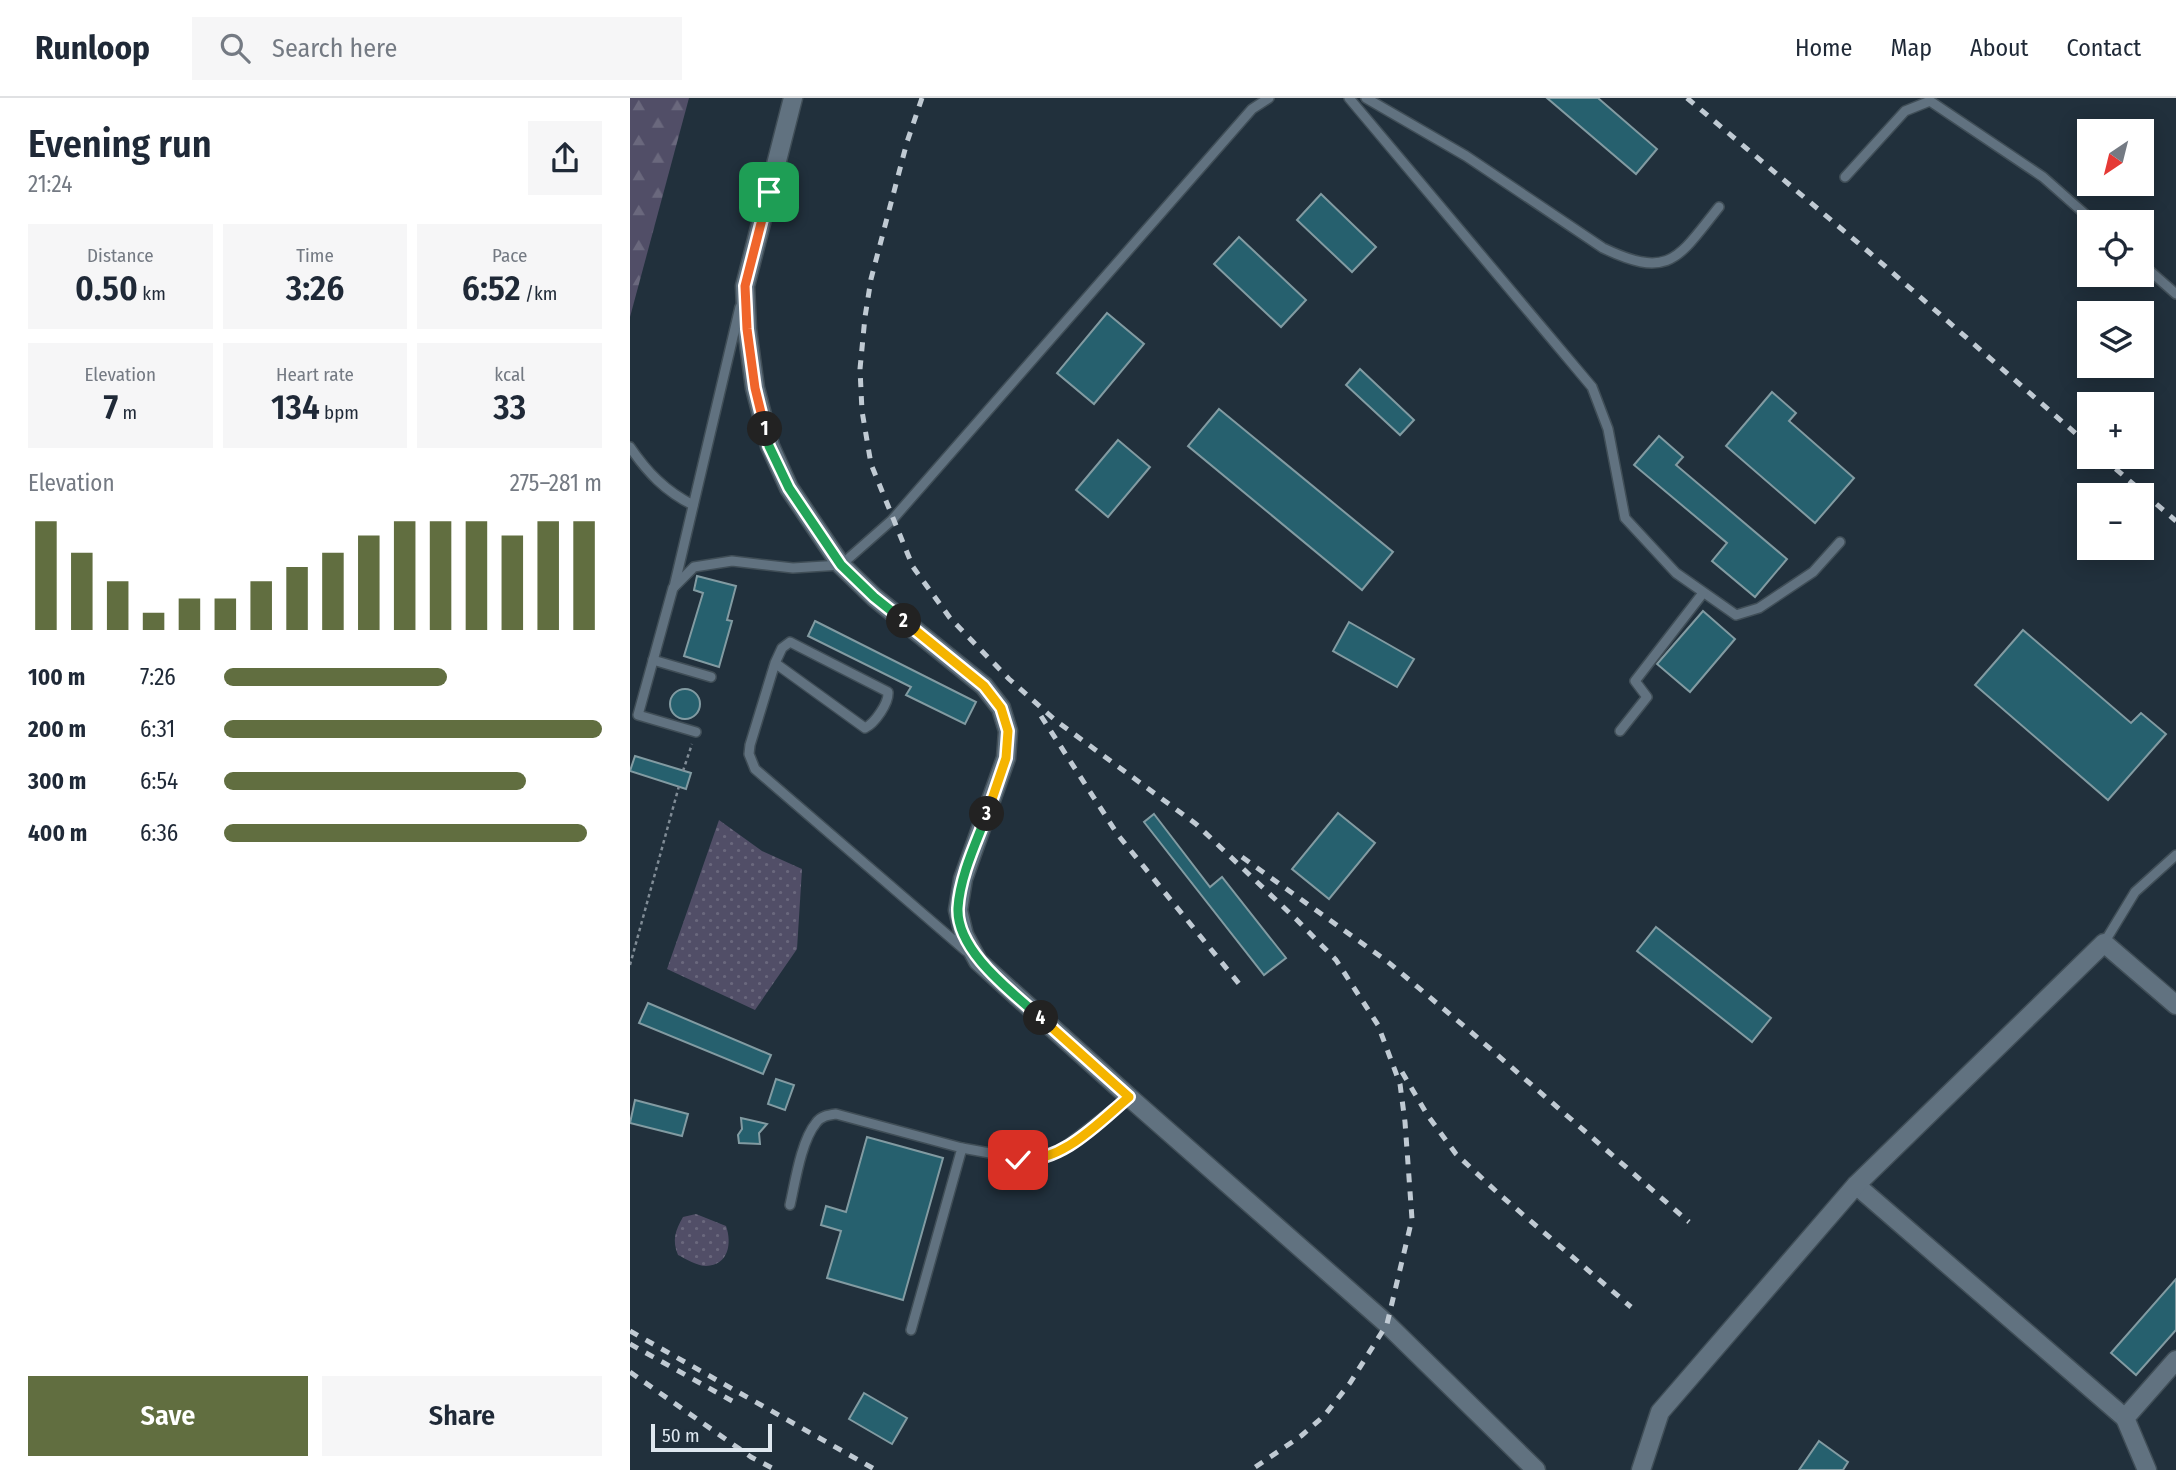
<!DOCTYPE html>
<html lang="en">
<head>
<meta charset="utf-8">
<style>
  :root { --surface:#fff; --page:#f6f6f7; --text:#1f2937; --muted:#747a83; --line:#e0e1e3; --accent:#616e40 }
  body { margin:0; font-family:"Fira Sans Condensed",sans-serif; background:var(--page); color:var(--text); height:100vh; display:flex; flex-direction:column; font-size:26px; white-space:nowrap }
  * { box-sizing:border-box; margin:0 }
  p { font-size:23px; color:var(--muted) }
  .icon { flex:none; width:38px; height:38px; fill:none; stroke:currentColor; stroke-width:2; stroke-linecap:round; stroke-linejoin:round }
  .map { position:relative; flex:1; overflow:hidden }
  .panel { display:flex; flex-direction:column; background:var(--surface); width:630px }
  .panel>* { flex:none }
  .needle { width:46px; rotate:215deg }
  .tools { position:absolute; left:1447px; top:21px; display:grid; gap:14px }
  .tools a { display:grid; place-items:center; width:77px; height:77px; border-radius:0px; background:var(--surface); box-shadow:0 4px 18px #0003; font-size:35px }
  .scale { position:absolute; left:21px; bottom:18px; width:121px; box-sizing:border-box; padding-left:7px; border:4px solid #dee7ef; border-top:0; font-size:19px; line-height:24px; white-space:nowrap; color:#dee7ef; -webkit-text-stroke:5px #21303c; paint-order:stroke }
  .pin { position:absolute; display:grid; place-items:center; width:60px; height:60px; color:#fff; margin:-30px; border-radius:14px; box-shadow:0 4px 10px #0006 }
  .km { position:absolute; width:35px; height:35px; margin:-18px; border-radius:50%; background:#222; color:#fff; font-size:19px; line-height:35px; text-align:center }
  .round { display:grid; place-items:center; flex:none; width:74px; height:74px; border-radius:0px; background:var(--page) }
  .headline { display:flex; align-items:center; justify-content:space-between; height:119px; padding:0 28px }
  h1 { font-size:38px; font-weight:600; line-height:52px }
  .metrics { display:grid; grid-template-columns:repeat(3,1fr); gap:10px; height:119px; padding:7px 28px }
  .metrics div { display:grid; align-content:center; border-radius:0px; background:var(--page); text-align:center }
  .metrics b { font-size:35px; font-weight:600 }
  .metrics small { font-size:19px; font-weight:400 }
  .metrics p { font-size:19px }
  .chart { height:196px; padding:14px 28px }
  .chart p { display:flex; justify-content:space-between }
  .chart svg { width:100%; height:126px; margin-top:7px; stroke:var(--accent); stroke-width:6 }
  .primary-button { display:flex; gap:14px; margin-top:auto; padding:14px 28px }
  .primary-button a { flex:1; height:80px; border-radius:0px; background:var(--accent); color:#fff; font-size:28px; font-weight:600; line-height:80px; text-align:center }
  .primary-button a+a { background:var(--page); color:var(--text) }
  ul { padding:0 28px; list-style:none; font-size:23px }
  li { display:grid; grid-template-columns:112px 84px 1fr; align-items:center; height:52px }
  li i { height:18px; border-radius:9px; background:var(--accent) }
  header { display:flex; align-items:center; gap:42px; box-sizing:border-box; height:98px; padding:0 35px; background:var(--surface); border-bottom:2px solid var(--line) }
  header strong { font-size:33px }
  nav { display:flex; gap:38px; margin-inline-start:auto; font-size:24px }
  .search { width:490px; height:63px; background:var(--page); display:flex; align-items:center; gap:18px; box-sizing:border-box; padding:0 24px; border-radius:0px; color:var(--muted); font-size:26px }
  main { display:flex; flex:1; min-height:0 }
  .map>svg:first-child { display:block }
  .green { fill:url(#green-dots) }
  .forest { fill:url(#forest-firs) }
  .building { fill:#26606e; stroke:#829ba2; stroke-width:2 }
  .lines { fill:none; stroke-linecap:round; stroke-linejoin:round }
  .lane-casing { stroke:#404e57; stroke-width:12 }
  .street-casing { stroke:#404e57; stroke-width:21 }
  .path { stroke:#808c96; stroke-width:2.5; stroke-dasharray:3.5 3.5; stroke-linecap:butt }
  .lane { stroke:#617280; stroke-width:9 }
  .street { stroke:#617280; stroke-width:18 }
  .rail { stroke:#c0cad3; stroke-width:5; stroke-dasharray:9 9; stroke-linecap:butt }
  .split-1-casing { stroke:#fff; stroke-width:14 }
  .split-2-casing { stroke:#fff; stroke-width:14 }
  .split-3-casing { stroke:#fff; stroke-width:14 }
  .split-4-casing { stroke:#fff; stroke-width:14 }
  .split-5-casing { stroke:#fff; stroke-width:14 }
  .split-1 { stroke:#f0652b; stroke-width:9 }
  .split-2 { stroke:#22a559; stroke-width:9 }
  .split-3 { stroke:#f5b400; stroke-width:9 }
  .split-4 { stroke:#22a559; stroke-width:9 }
  .split-5 { stroke:#f5b400; stroke-width:9 }
</style>
</head>
<body>
<header>
<strong>Runloop</strong>
<div class="search"><svg class="icon" aria-label="search" viewBox="0 0 24 24"><circle cx="10" cy="10" r="6"/><path d="M15 15l6 6"/></svg>Search here</div>
<nav><a>Home</a><a>Map</a><a>About</a><a>Contact</a></nav>
</header>
<main>
<section class="panel">
<div class="headline"><div><h1>Evening run</h1><p>21:24</p></div><a class="round"><svg class="icon" aria-label="share" viewBox="0 0 24 24"><path d="M12 15V3M7 8l5-5 5 5M5 13v7h14v-7"/></svg></a></div>
<div class="metrics">
<div><p>Distance</p><b>0.50<small> km</small></b></div>
<div><p>Time</p><b>3:26</b></div>
<div><p>Pace</p><b>6:52<small> /km</small></b></div>
</div>
<div class="metrics">
<div><p>Elevation</p><b>7<small> m</small></b></div>
<div><p>Heart rate</p><b>134<small> bpm</small></b></div>
<div><p>kcal</p><b>33</b></div>
</div>
<div class="chart"><p><span>Elevation</span>275–281 m</p>
<svg viewBox="0 0 160 44" preserveAspectRatio="none"><path d="M5 44V6M15 44V17M25 44V27M35 44V38M45 44V33M55 44V33M65 44V27M75 44V22M85 44V17M95 44V11M105 44V6M115 44V6M125 44V6M135 44V11M145 44V6M155 44V6"/></svg>
</div>
<ul>
<li><b>100 m</b>7:26<i style="width:59%"></i></li>
<li><b>200 m</b>6:31<i style="width:100%"></i></li>
<li><b>300 m</b>6:54<i style="width:80%"></i></li>
<li><b>400 m</b>6:36<i style="width:96%"></i></li>
</ul>
<div class="primary-button"><a>Save</a><a>Share</a></div>
</section>
<div class="map">
<svg width="1546" height="1372" viewBox="0 0 1546 1372">
  <defs>
    <pattern id="green-dots" width="8" height="8" patternUnits="userSpaceOnUse" patternTransform="scale(1.75)"><rect width="8" height="8" fill="#514e67"/><path d="M2 2h.1M6 6h.1" fill="none" stroke="#6a687d" stroke-width="1.8" stroke-linecap="round"/></pattern>
    <pattern id="forest-firs" width="22" height="20" patternUnits="userSpaceOnUse" patternTransform="scale(1.75)"><rect width="22" height="20" fill="#514e67"/><path d="M5 1l3.5 6h-7zM16 11l3.5 6h-7z" fill="#6a687d"/></pattern>
  </defs>
  <rect width="100%" height="100%" fill="#21303c"/>
  <g class="green">
    <polygon points="89,722 132,753 172,771 167,851 125,912 37,871"/>
    <path d="M 66,1116 L 96,1128 C 102,1145 99,1167 76,1168 C 67,1168 56,1161 48,1157 C 42,1142 45,1133 53,1119 Z"/>
  </g>
  <polygon class="forest" points="0,0 59,0 0,219"/>
  <g class="building">
    <polygon points="917,0 968,0 1027,51 1006,76"/>
    <polygon points="691,96 746,149 722,174 667,122"/>
    <polygon points="609,139 676,202 651,229 584,166"/>
    <polygon points="477,215 514,246 464,306 427,275"/>
    <polygon points="730,271 784,322 770,337 716,287"/>
    <polygon points="1142,294 1166,315 1159,323 1224,380 1185,425 1096,348"/>
    <polygon points="589,311 763,454 732,492 558,348"/>
    <polygon points="1029,338 1053,359 1046,367 1157,461 1125,499 1082,463 1097,445 1004,367"/>
    <polygon points="488,342 520,369 478,419 446,392"/>
    <polygon points="67,478 106,488 97,522 102,523 89,569 54,558 73,495 64,492"/>
    <polygon points="1073,513 1105,541 1060,594 1027,566"/>
    <polygon points="185,523 346,604 335,626 276,597 281,589 178,538"/>
    <polygon points="719,524 784,561 767,589 703,553"/>
    <polygon points="1393,532 1501,625 1511,615 1536,636 1478,702 1345,587"/>
    <circle cx="55" cy="606" r="15"/>
    <polygon points="5,658 61,675 56,691 0,673"/>
    <polygon points="708,715 745,745 699,801 662,771"/>
    <polygon points="524,716 580,789 592,779 656,860 634,877 514,724"/>
    <polygon points="1026,829 1141,920 1122,944 1007,853"/>
    <polygon points="18,905 141,957 133,976 9,925"/>
    <polygon points="146,981 164,987 155,1012 138,1006"/>
    <polygon points="5,1002 58,1016 52,1038 0,1025"/>
    <polygon points="111,1020 137,1026 129,1035 130,1046 109,1045 108,1037 112,1031"/>
    <polygon points="237,1039 313,1060 273,1202 197,1180 211,1133 191,1127 196,1108 216,1114"/>
    <polygon points="1546,1181 1546,1232 1506,1277 1481,1255"/>
    <polygon points="234,1295 277,1320 262,1346 219,1321"/>
    <polygon points="1189,1343 1218,1364 1213,1372 1169,1372"/>
  </g>
  <g class="lines">
    <defs>
      <g id="lane">
        <polyline points="719,0 962,289 978,331 995,420 1046,475 1106,517 1129,510 1183,474 1210,444"/>
        <path d="M 736,0 L 836,58 L 973,150 C 1040,182 1048,160 1089,109"/>
        <polyline points="1215,79 1275,13 1300,3 1413,79 1464,124"/>
        <polyline points="1512,166 1546,196"/>
        <path d="M 0,349 C 17,374 35,393 63,407"/>
        <polyline points="44,489 110,209"/>
        <polyline points="23,562 81,579"/>
        <path d="M 145,565 L 235,630 C 245,625 259,605 258,594 L 160,544 L 152,550 L 145,565 L 120,647 L 119,656 L 125,671 L 336,853"/>
        <polyline points="990,633 1017,599 1005,583 1073,495"/>
        <polyline points="66,634 8,617 43,490 64,469 102,463 163,470 211,467 262,422 622,11 639,0"/>
        <polyline points="1474,845 1505,794 1546,757"/>
        <polyline points="332,1050 404,1063 428,1054 499,999"/>
        <path d="M 160,1107 C 165,1085 171,1043 186,1025 C 191,1018 198,1017 206,1016 L 332,1050 L 281,1232"/>
      </g>
      <g id="street">
        <polyline points="163,0 115,188 117,231 125,290 140,348 159,390 211,467 244,499 354,588 371,610 378,633 376,660 333,781 328,812 334,837 348,863 499,999 757,1226 906,1372"/>
        <polyline points="1226,1087 1495,1320"/>
        <polyline points="1011,1372 1030,1314 1226,1087 1474,845 1546,907"/>
        <polyline points="1517,1372 1495,1320 1546,1262"/>
      </g>
    </defs>
    <use href="#lane" class="lane-casing"/>
    <use href="#street" class="street-casing"/>
    <g class="path">
      <polyline points="53,673 62,646"/>
      <polyline points="0,867 49,688"/>
    </g>
    <use href="#lane" class="lane"/>
    <use href="#street" class="street"/>
    <g class="rail">
      <polyline points="292,0 277,44 241,181 235,219 230,271 232,313 241,366 283,469 320,520 379,581 425,622 566,726 666,821 706,862 748,927 770,986 775,1024 782,1121 757,1226 720,1285 694,1318 671,1338 621,1372"/>
      <polyline points="1057,0 1240,155 1460,348"/>
      <polyline points="1472,359 1546,423"/>
      <polyline points="411,618 488,737 610,887"/>
      <polyline points="612,759 758,864 841,934 1059,1124"/>
      <polyline points="772,974 798,1018 826,1056 869,1096 1001,1209"/>
      <polyline points="0,1233 246,1372"/>
      <polyline points="0,1246 104,1304"/>
      <polyline points="0,1274 121,1359 146,1372"/>
    </g>
  </g>
  <g class="lines">
    <defs>
      <polyline id="split-1" points="135,331 125,290 117,231 115,188 139,94"/>
      <polyline id="split-2" points="135,331 139,348 159,390 211,467 244,499 274,523"/>
      <polyline id="split-3" points="274,523 354,588 371,610 378,633 376,660 357,716"/>
      <path id="split-4" d="M 357,716 C 346,745 330,778 328,810 C 326,853 382,894 411,920"/>
      <path id="split-5" d="M 388,1062 C 432,1065 468,1025 499,999 L 411,920"/>
    </defs>
    <use href="#split-1" class="split-1-casing"/>
    <use href="#split-2" class="split-2-casing"/>
    <use href="#split-3" class="split-3-casing"/>
    <use href="#split-4" class="split-4-casing"/>
    <use href="#split-5" class="split-5-casing"/>
    <use href="#split-1" class="split-1"/>
    <use href="#split-2" class="split-2"/>
    <use href="#split-3" class="split-3"/>
    <use href="#split-4" class="split-4"/>
    <use href="#split-5" class="split-5"/>
  </g>
</svg>
<div class="tools">
<a><svg class="needle" viewBox="-14 -14 28 28"><path d="M0-13l5 13h-10z" fill="#e53935"/><path d="M0 13l5-13h-10z" fill="#747a83"/></svg></a>
<a><svg class="icon" aria-label="locate" viewBox="0 0 24 24"><circle cx="12" cy="12" r="6"/><path d="M12 2v4M12 18v4M2 12h4M18 12h4"/></svg></a>
<a><svg class="icon" aria-label="layers" viewBox="0 0 24 24"><path d="M12 4l9 5-9 5-9-5zM3 14l9 5 9-5"/></svg></a>
<a>+</a>
<a>−</a>
</div>
<div class="scale">50 m</div>
<div class="pin" style="left:139px;top:94px;background:#1e9e55"><svg class="icon" aria-label="arrive" viewBox="0 0 24 24"><path d="M6 21V4h12l-3 4 3 4H6"/></svg></div>
<div class="pin" style="left:388px;top:1062px;background:#d93025"><svg class="icon" aria-label="check" viewBox="0 0 24 24"><path d="M5 12l5 5 9-10"/></svg></div>
<b class="km" style="left:135px;top:331px">1</b>
<b class="km" style="left:274px;top:523px">2</b>
<b class="km" style="left:357px;top:716px">3</b>
<b class="km" style="left:411px;top:920px">4</b>
</div>
</main>
</body>
</html>
